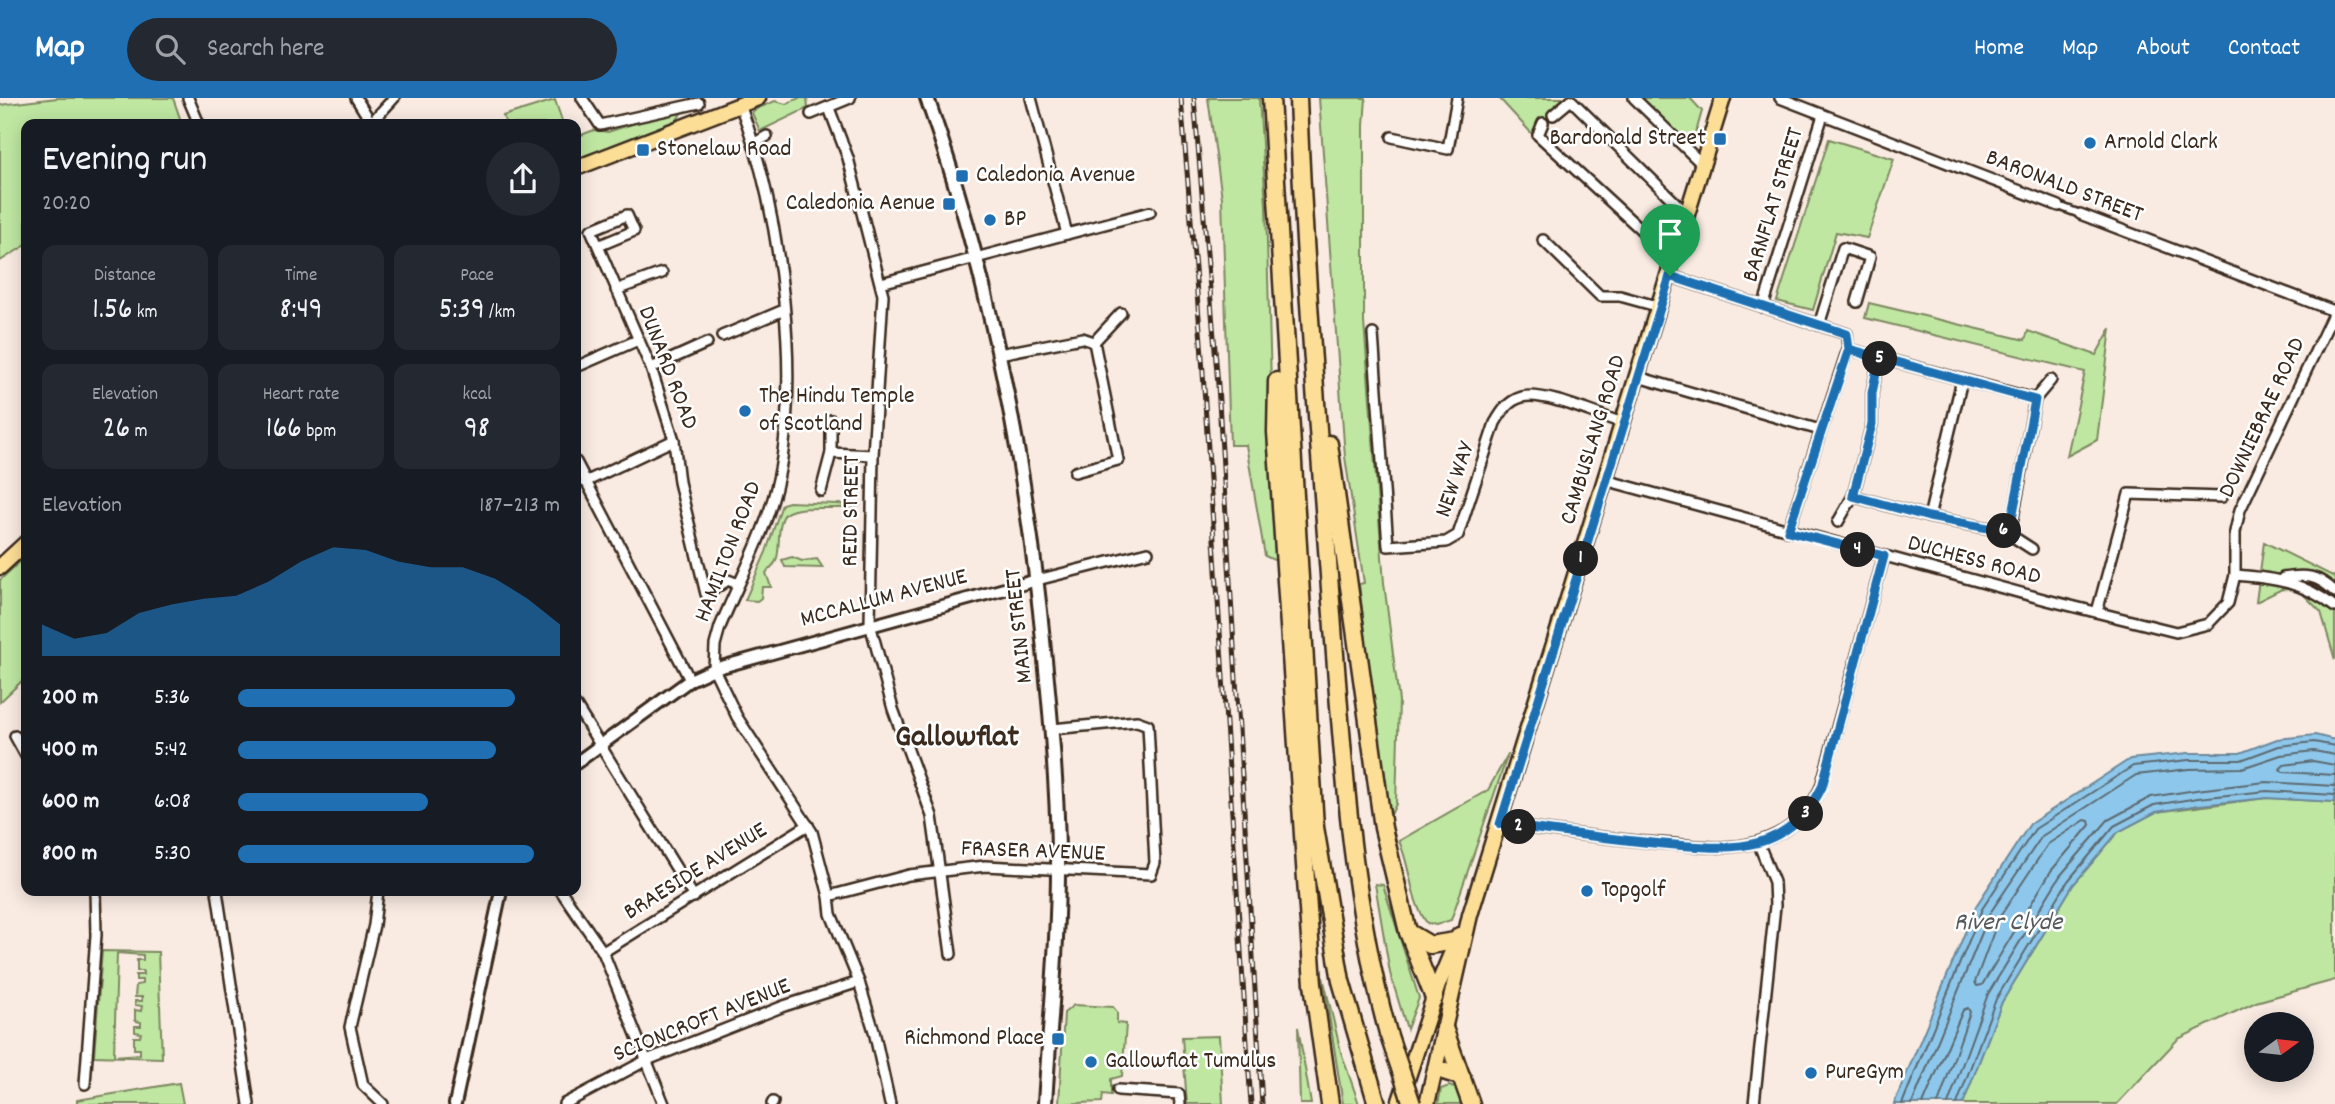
<!DOCTYPE html>
<html lang="en">
<head>
<meta charset="utf-8">
<style>
  :root { --surface:#171b24; --page:#242831; --text:#f1f3f6; --muted:#9ea1a6; --accent:#1f6fb2 }
  body { margin:0; font-family:Dekko,sans-serif; background:var(--page); color:var(--text); height:100vh; display:flex; flex-direction:column; font-size:26px; white-space:nowrap }
  * { box-sizing:border-box; margin:0 }
  p { font-size:23px; color:var(--muted) }
  .icon { flex:none; width:38px; height:38px; fill:none; stroke:currentColor; stroke-width:2; stroke-linecap:round; stroke-linejoin:round }
  .map { position:relative; flex:1; overflow:hidden }
  .details { position:absolute; left:21px; top:21px; width:560px; height:777px; display:flex; flex-direction:column; background:var(--surface); border-radius:14px; box-shadow:0 4px 18px #0003 }
  .details>* { flex:none }
  .needle { width:46px; rotate:75deg }
  .buttons { position:absolute; left:2244px; top:914px; display:grid; gap:14px }
  .buttons a { display:grid; place-items:center; width:70px; height:70px; border-radius:50%; background:var(--surface); box-shadow:0 4px 18px #0003; font-size:35px }
  .pin { position:absolute; display:grid; place-items:center; width:60px; height:60px; color:#fff; margin:-72px -30px; border-radius:50% 50% 50% 0; rotate:-45deg; box-shadow:0 0 7px #0007 }
  .pin .icon { rotate:45deg }
  .km { position:absolute; width:35px; height:35px; margin:-18px; border-radius:50%; background:#222; color:#fff; font-size:19px; line-height:35px; text-align:center }
  .round { display:grid; place-items:center; flex:none; width:74px; height:74px; border-radius:37px; background:var(--page) }
  .headline { display:flex; align-items:center; justify-content:space-between; height:119px; padding:0 21px }
  h1 { font-size:38px; font-weight:600; line-height:52px }
  .metrics { display:grid; grid-template-columns:repeat(3,1fr); gap:10px; height:119px; padding:7px 21px }
  .metrics div { display:grid; align-content:center; border-radius:14px; background:var(--page); text-align:center }
  .metrics b { font-size:30px; font-weight:600 }
  .metrics small { font-size:19px; font-weight:400 }
  .metrics p { font-size:19px }
  .chart { height:196px; padding:14px 21px }
  .chart p { display:flex; justify-content:space-between }
  .chart svg { width:100%; height:126px; margin-top:7px; fill:var(--accent); opacity:.7 }
  ul { padding:0 21px; list-style:none; font-size:23px }
  li { display:grid; grid-template-columns:112px 84px 1fr; align-items:center; height:52px }
  li i { height:18px; border-radius:9px; background:var(--accent) }
  header { display:flex; align-items:center; gap:42px; box-sizing:border-box; height:98px; padding:0 35px; background:var(--accent); color:#fff }
  header strong { font-size:33px }
  nav { display:flex; gap:38px; margin-inline-start:auto; font-size:24px }
  .search { width:490px; height:63px; background:var(--page); display:flex; align-items:center; gap:18px; box-sizing:border-box; padding:0 24px; border-radius:38px; color:var(--muted); font-size:26px }
  .map>svg:first-child { display:block }
  .green { fill:#bfe7a2; stroke:#7d8860; stroke-width:2; fill-rule:evenodd }
  .water { fill:#8dc8ec; stroke:#6c899a; stroke-width:2 }
  .lines { fill:none; stroke-linecap:round; stroke-linejoin:round }
  .shore { stroke:#5c6970; stroke-width:2 }
  .pedestrian-casing { stroke:#3b2a1e; stroke-width:11 }
  .minor-casing { stroke:#3b2a1e; stroke-width:14 }
  .tertiary-casing { stroke:#3b2a1e; stroke-width:16 }
  .secondary-casing { stroke:#3b2a1e; stroke-width:18 }
  .primary-casing { stroke:#3b2a1e; stroke-width:19 }
  .motorway-casing { stroke:#3b2a1e; stroke-width:21 }
  .pedestrian { stroke:#fff; stroke-width:6 }
  .minor { stroke:#fff; stroke-width:9 }
  .tertiary { stroke:#fff; stroke-width:10 }
  .secondary { stroke:#fff; stroke-width:12 }
  .primary { stroke:#fcde96; stroke-width:14 }
  .motorway { stroke:#fcde96; stroke-width:16 }
  .rail-casing { stroke:#3b2a1e; stroke-width:5 }
  .rail { stroke:#fff; stroke-width:2.5; stroke-dasharray:8; stroke-linecap:butt }
  .motorway-bridge-casing { stroke:#3b2a1e; stroke-width:21; stroke-linecap:butt }
  .motorway-bridge { stroke:#fcde96; stroke-width:16 }
  .route-casing { stroke:#fff; stroke-width:14 }
  .route { stroke:#1f6fb2; stroke-width:9 }
  .poi-dot { fill:#1f6fb2; stroke:#fff; stroke-width:2.5 }
  .labels { text-anchor:middle; dominant-baseline:central; stroke-width:5; stroke-linejoin:round; paint-order:stroke }
  .poi-label { font-size:24px; fill:#3b2a1e; stroke:#fff; text-anchor:start }
  .street-label { font-size:24px; fill:#3b2a1e; stroke:#fff }
  .water-label { font-size:26px; font-style:italic; fill:#54595c; stroke:#fff }
  .district-label { font-size:32px; font-weight:bold; fill:#3b2a1e; stroke:#fff }
</style>
</head>
<body>
<header>
<strong>Map</strong>
<div class="search"><svg class="icon" aria-label="search" viewBox="0 0 24 24"><circle cx="10" cy="10" r="6"/><path d="M15 15l6 6"/></svg>Search here</div>
<nav><a>Home</a><a>Map</a><a>About</a><a>Contact</a></nav>
</header>
<div class="map">
<svg width="2335" height="1006" viewBox="0 0 2335 1006">
  <rect width="100%" height="100%" fill="#f9ebe2"/>
  <filter id="ink" filterUnits="userSpaceOnUse"><feTurbulence type="fractalNoise" baseFrequency=".0143" numOctaves="2"/><feDisplacementMap in="SourceGraphic" scale="14" xChannelSelector="R" yChannelSelector="G"/><feConvolveMatrix kernelMatrix="1 2 1 2 8 2 1 2 1" color-interpolation-filters="sRGB"/></filter>
  <g filter="url(#ink)">
    <g class="green">
      <polygon points="57,0 173,0 182,26 26,26 26,147 0,163 0,7"/>
      <polygon points="799,0 807,0 808,10 760,33 752,15 754,12 775,3 786,6"/>
      <polygon points="1208,0 1259,0 1266,108 1276,463 1265,458 1246,347 1230,347 1222,100"/>
      <polygon points="1319,0 1366,0 1364,27 1364,224 1384,485 1399,603 1396,706 1388,723 1359,486 1364,485 1345,359"/>
      <polygon points="1499,0 1572,0 1534,38"/>
      <polygon points="1642,0 1690,0 1702,13 1691,52"/>
      <polygon points="555,2 563,26 506,26 503,18"/>
      <polygon points="678,11 683,12 677,22 576,62 576,39 594,32 608,34"/>
      <polygon points="1829,41 1894,61 1867,140 1836,134 1813,212 1777,203"/>
      <polygon points="1869,205 2025,242 2028,233 2096,257 2111,230 2097,342 2067,358 2085,274 1865,220"/>
      <path d="M 789,404 L 861,407 C 841,415 791,403 783,419 C 776,434 781,451 776,463 C 774,468 769,470 766,475 L 771,489 L 762,489 L 761,500 L 757,503 L 745,502 L 766,454 L 782,406 Z"/>
      <polygon points="2264,444 2335,479 2335,562 2321,514 2299,492 2282,491 2256,504"/>
      <polygon points="26,458 26,579 0,604 0,482"/>
      <polygon points="792,459 802,463 817,461 823,470 785,469 782,462"/>
      <path d="M 1508,656 L 1451,822 L 1436,827 L 1427,825 C 1410,802 1411,769 1399,743 L 1488,692 Z"/>
      <polygon points="2267,700 2335,704 2335,882 2256,904 2178,941 2117,1006 1963,1006 2002,904 2073,787 2118,734 2156,714"/>
      <polygon points="1375,786 1383,787 1419,900 1407,931 1390,875"/>
      <path d="M 102,853 L 158,854 L 162,960 L 94,958 ZM 117,855 L 143,857 L 143,862 L 137,862 L 137,873 L 143,873 L 143,877 L 136,877 L 136,882 L 142,882 L 142,886 L 136,887 L 135,899 L 142,899 L 142,903 L 135,903 L 135,907 L 142,908 L 141,913 L 135,912 L 135,923 L 141,924 L 141,928 L 135,928 L 135,934 L 141,935 L 140,939 L 134,939 L 134,951 L 140,951 L 140,956 L 114,958 Z"/>
      <polygon points="1323,879 1341,954 1359,1006 1343,1006"/>
      <polygon points="1074,907 1113,909 1117,914 1117,925 1126,926 1122,978 1111,981 1111,997 1103,996 1102,1004 1059,1006 1064,915"/>
      <polygon points="1298,929 1311,1006 1300,1006"/>
      <polygon points="1219,938 1223,1006 1187,1006 1182,939"/>
      <polygon points="179,985 183,1006 77,1006 77,1002"/>
      <polygon points="1449,988 1457,991 1464,1006 1438,1006 1441,991"/>
    </g>
    <polygon class="water" points="2315,637 2335,642 2335,704 2267,700 2199,707 2156,714 2118,734 2073,787 2002,904 1963,1006 1894,1006 1976,808 2030,726 2130,661 2188,655 2240,655 2277,641"/>
    <g class="lines">
      <g class="shore">
        <polyline points="2335,667 2313,663 2284,667 2280,671 2283,674 2335,677"/>
        <polygon points="2085,722 2089,723 2090,727 2051,773 1982,887 1977,888 1975,884 1999,820 2048,746"/>
        <polyline points="1902,1006 1982,811 2035,731 2133,668 2189,662 2241,662 2279,648 2314,644 2335,648"/>
        <polyline points="1912,1006 1990,815 2042,738 2136,677 2189,671 2242,670 2281,657 2314,653 2335,657"/>
        <polyline points="1923,1006 1963,912 1968,910 1970,914 1938,1006"/>
        <polyline points="1948,1006 1988,896 2060,778 2108,722 2151,699 2196,692 2266,684 2335,688"/>
        <polyline points="1957,1006 1996,901 2068,783 2114,728 2154,707 2198,700 2267,693 2335,697"/>
      </g>
      <defs>
        <polyline id="pedestrian" points="2059,108 2080,116"/>
        <g id="minor">
          <polyline points="188,0 199,26"/>
          <polyline points="356,0 372,26"/>
          <polyline points="582,0 600,27 699,5"/>
          <polyline points="1031,0 1067,136"/>
          <polyline points="1634,0 1704,68"/>
          <polyline points="1780,0 2059,108"/>
          <path d="M 740,7 C 781,112 805,292 773,401 C 760,445 738,486 720,529 L 715,547 L 714,571 L 737,619 L 812,734 L 829,798 L 831,816 L 859,884 L 874,933 L 890,1006"/>
          <polyline points="829,10 848,60 883,197 873,357 870,526 893,611 932,718 951,856"/>
          <polyline points="811,16 850,0"/>
          <polyline points="1553,17 1571,2 1688,117"/>
          <polyline points="1543,25 1538,37 1674,162"/>
          <polyline points="370,26 394,0"/>
          <polyline points="1392,39 1448,51 1457,0"/>
          <polyline points="755,45 767,38"/>
          <polyline points="2080,116 2334,213"/>
          <polyline points="1543,142 1600,198 1620,198 1660,209"/>
          <polyline points="598,148 634,133 627,117 591,132 651,270 674,342 679,384 706,496 728,482 738,486"/>
          <polyline points="1670,178 1847,236 1848,251 1788,433"/>
          <polyline points="881,185 1150,114"/>
          <polyline points="616,192 662,175"/>
          <polyline points="1763,209 1823,17"/>
          <polyline points="1819,227 1843,150 1870,159 1857,204"/>
          <path d="M 1373,236 L 1388,448 L 1446,444 L 1458,437 L 1495,325 C 1502,313 1508,303 1522,299 C 1544,293 1600,318 1623,325"/>
          <polyline points="722,238 784,212"/>
          <polyline points="1094,244 1121,215"/>
          <polyline points="1848,251 2035,301 2051,282"/>
          <polyline points="999,256 1082,240 1094,244 1118,362 1075,374"/>
          <polyline points="576,269 638,242"/>
          <polyline points="651,270 707,245"/>
          <polyline points="1638,279 1820,332"/>
          <polyline points="831,355 873,357"/>
          <polyline points="576,364 690,582"/>
          <polyline points="1605,382 2047,502 2176,534 2208,526 2228,505 2235,477 2235,434 2240,412 2335,212"/>
          <polyline points="585,384 674,342"/>
          <polyline points="821,393 831,355 831,322"/>
          <polyline points="1853,398 1929,419 1962,282"/>
          <polyline points="1929,419 2004,433 2013,420 2035,301"/>
          <polyline points="1838,424 1853,398 1872,326 1872,295 1879,261"/>
          <polyline points="2004,433 2032,451"/>
          <path d="M 2235,477 C 2274,480 2304,484 2335,509"/>
          <path d="M 2283,480 C 2305,476 2318,477 2335,494"/>
          <polyline points="1037,482 1148,454"/>
          <polyline points="2097,514 2129,396 2222,399"/>
          <polyline points="576,608 694,799"/>
          <polyline points="15,638 26,658"/>
          <path d="M 1500,726 C 1558,734 1615,742 1672,746 C 1701,749 1731,752 1758,744 C 1788,735 1809,716 1821,689 L 1884,458"/>
          <polyline points="217,793 249,1006"/>
          <polyline points="378,793 374,827 350,929 363,987 383,1006"/>
          <polyline points="561,793 603,854 664,1006"/>
          <polyline points="829,798 909,777 985,768 1151,776 1155,765 1148,627 1137,623 1052,631"/>
          <polyline points="603,854 808,727"/>
          <polyline points="85,986 96,837 95,793"/>
          <polyline points="1118,992 1179,996 1180,1006"/>
          <polyline points="564,1006 647,962 784,908 859,884"/>
          <polyline points="772,1006 773,1004"/>
          <polyline points="1754,1006 1775,808 1774,784 1758,744"/>
        </g>
        <g id="tertiary">
          <polyline points="576,665 690,582 714,571 1037,482"/>
          <polyline points="455,1006 501,793"/>
        </g>
        <path id="secondary" d="M 927,0 C 990,179 1026,364 1044,552 C 1051,619 1057,685 1058,752 C 1059,837 1050,922 1045,1006"/>
        <g id="primary">
          <polyline points="576,70 758,0"/>
          <polyline points="0,469 26,445"/>
          <polyline points="1399,1006 1438,887 1459,837"/>
          <polyline points="1427,1006 1470,817 1723,0"/>
        </g>
        <g id="motorway">
          <polyline points="1271,0 1315,729 1341,883 1377,1006"/>
          <path d="M 1298,0 C 1304,164 1318,327 1330,491 C 1342,640 1348,790 1388,935"/>
          <polyline points="1277,283 1276,334 1313,886 1330,1006"/>
          <polyline points="1329,346 1383,730 1408,834 1434,900"/>
          <polyline points="1408,834 1430,847 1455,843"/>
          <polyline points="1444,930 1471,1006"/>
          <polyline points="1437,971 1462,979"/>
        </g>
      </defs>
      <use href="#pedestrian" class="pedestrian-casing"/>
      <use href="#minor" class="minor-casing"/>
      <use href="#tertiary" class="tertiary-casing"/>
      <use href="#secondary" class="secondary-casing"/>
      <use href="#primary" class="primary-casing"/>
      <use href="#motorway" class="motorway-casing"/>
      <use href="#pedestrian" class="pedestrian"/>
      <use href="#minor" class="minor"/>
      <use href="#tertiary" class="tertiary"/>
      <use href="#secondary" class="secondary"/>
      <use href="#primary" class="primary"/>
      <use href="#motorway" class="motorway"/>
      <defs>
        <g id="rail">
          <polyline points="1181,0 1201,244 1251,1006"/>
          <polyline points="1194,0 1218,287 1262,1006"/>
        </g>
      </defs>
      <use href="#rail" class="rail-casing"/>
      <use href="#rail" class="rail"/>
      <defs>
        <polyline id="motorway-bridge" points="1388,935 1412,1006"/>
      </defs>
      <use href="#motorway-bridge" class="motorway-bridge-casing"/>
      <use href="#motorway-bridge" class="motorway-bridge"/>
    </g>
  </g>
  <g class="lines" filter="url(#ink)">
    <defs>
      <path id="route" d="M 1670,178 L 1500,726 C 1558,734 1617,742 1675,747 C 1703,749 1732,752 1760,744 C 1788,735 1809,716 1822,689 L 1884,458 L 1788,433 L 1849,251 L 2035,302 L 2012,420 L 2004,433 L 1929,419 L 1853,398 L 1872,326 L 1872,295 L 1879,261 L 1849,251 L 1847,236 L 1670,178"/>
    </defs>
    <use href="#route" class="route-casing"/>
    <use href="#route" class="route"/>
  </g>
  <g class="poi-dot">
    <rect x="1713" y="34" width="14" height="14" rx="3.5"/>
    <circle cx="2090" cy="45" r="7"/>
    <rect x="636" y="45" width="14" height="14" rx="3.5"/>
    <rect x="955" y="71" width="14" height="14" rx="3.5"/>
    <rect x="942" y="99" width="14" height="14" rx="3.5"/>
    <circle cx="990" cy="122" r="7"/>
    <circle cx="745" cy="313" r="7"/>
    <circle cx="1587" cy="793" r="7"/>
    <rect x="1051" y="934" width="14" height="14" rx="3.5"/>
    <circle cx="1091" cy="964" r="7"/>
    <circle cx="1811" cy="975" r="7"/>
  </g>
  <g class="labels">
    <g class="poi-label">
      <text x="1706" y="41" text-anchor="end">Bardonald Street</text>
      <text x="2104" y="45">Arnold Clark</text>
      <text x="657" y="52">Stonelaw Road</text>
      <text x="976" y="78">Caledonia Avenue</text>
      <text x="935" y="106" text-anchor="end">Caledonia Aenue</text>
      <text x="1004" y="122">BP</text>
      <text x="759" y="299">The Hindu Temple<tspan x="759" dy="28">of Scotland</tspan></text>
      <text x="1601" y="793">Topgolf</text>
      <text x="1044" y="941" text-anchor="end">Richmond Place</text>
      <text x="1105" y="964">Gallowflat Tumulus</text>
      <text x="1825" y="975">PureGym</text>
    </g>
    <g class="street-label">
      <text transform="translate(2064 89) rotate(21)">BARONALD STREET</text>
      <text transform="translate(1774 107) rotate(-73)">BARNFLAT STREET</text>
      <text transform="translate(667 270) rotate(69)">DUNARD ROAD</text>
      <text transform="translate(2263 320) rotate(-65)">DOWNIEBRAE ROAD</text>
      <text transform="translate(1594 342) rotate(-73)">CAMBUSLANG ROAD</text>
      <text transform="translate(1456 382) rotate(-71)">NEW WAY</text>
      <text transform="translate(852 413) rotate(-89)">REID STREET</text>
      <text transform="translate(729 454) rotate(-69)">HAMILTON ROAD</text>
      <text transform="translate(1974 463) rotate(15)">DUCHESS ROAD</text>
      <text transform="translate(884 501) rotate(-15)">MCCALLUM AVENUE</text>
      <text transform="translate(1020 528) rotate(-96)">MAIN STREET</text>
      <text transform="translate(1033 754) rotate(2)">FRASER AVENUE</text>
      <text transform="translate(696 774) rotate(-32)">BRAESIDE AVENUE</text>
      <text transform="translate(702 923) rotate(-22)">SCIONCROFT AVENUE</text>
    </g>
    <g class="water-label">
      <text x="2008" y="825">River Clyde</text>
    </g>
    <g class="district-label">
      <text x="957" y="641">Gallowflat</text>
    </g>
  </g>
</svg>
<div class="buttons">
<a><svg class="needle" viewBox="-14 -14 28 28"><path d="M0-13l5 13h-10z" fill="#e53935"/><path d="M0 13l5-13h-10z" fill="#9ea1a6"/></svg></a>
</div>
<div class="pin" style="left:1670px;top:178px;background:#1e9e55"><svg class="icon" aria-label="arrive" viewBox="0 0 24 24"><path d="M6 21V4h12l-3 4 3 4H6"/></svg></div>
<b class="km" style="left:1581px;top:461px">1</b>
<b class="km" style="left:1519px;top:729px">2</b>
<b class="km" style="left:1806px;top:716px">3</b>
<b class="km" style="left:1858px;top:452px">4</b>
<b class="km" style="left:1880px;top:261px">5</b>
<b class="km" style="left:2004px;top:433px">6</b>
<section class="details">
<div class="headline"><div><h1>Evening run</h1><p>20:20</p></div><a class="round"><svg class="icon" aria-label="share" viewBox="0 0 24 24"><path d="M12 15V3M7 8l5-5 5 5M5 13v7h14v-7"/></svg></a></div>
<div class="metrics">
<div><p>Distance</p><b>1.56<small> km</small></b></div>
<div><p>Time</p><b>8:49</b></div>
<div><p>Pace</p><b>5:39<small> /km</small></b></div>
</div>
<div class="metrics">
<div><p>Elevation</p><b>26<small> m</small></b></div>
<div><p>Heart rate</p><b>166<small> bpm</small></b></div>
<div><p>kcal</p><b>98</b></div>
</div>
<div class="chart"><p><span>Elevation</span>187–213 m</p>
<svg viewBox="0 0 160 44" preserveAspectRatio="none"><path d="M0 44V33L10 38L20 36L30 29L40 26L50 24L60 23L70 18L80 11L90 6L100 7L110 11L120 13L130 13L140 17L150 24L160 33V44z"/></svg>
</div>
<ul>
<li><b>200 m</b>5:36<i style="width:86%"></i></li>
<li><b>400 m</b>5:42<i style="width:80%"></i></li>
<li><b>600 m</b>6:08<i style="width:59%"></i></li>
<li><b>800 m</b>5:30<i style="width:92%"></i></li>
</ul>
</section>
</div>
</body>
</html>
